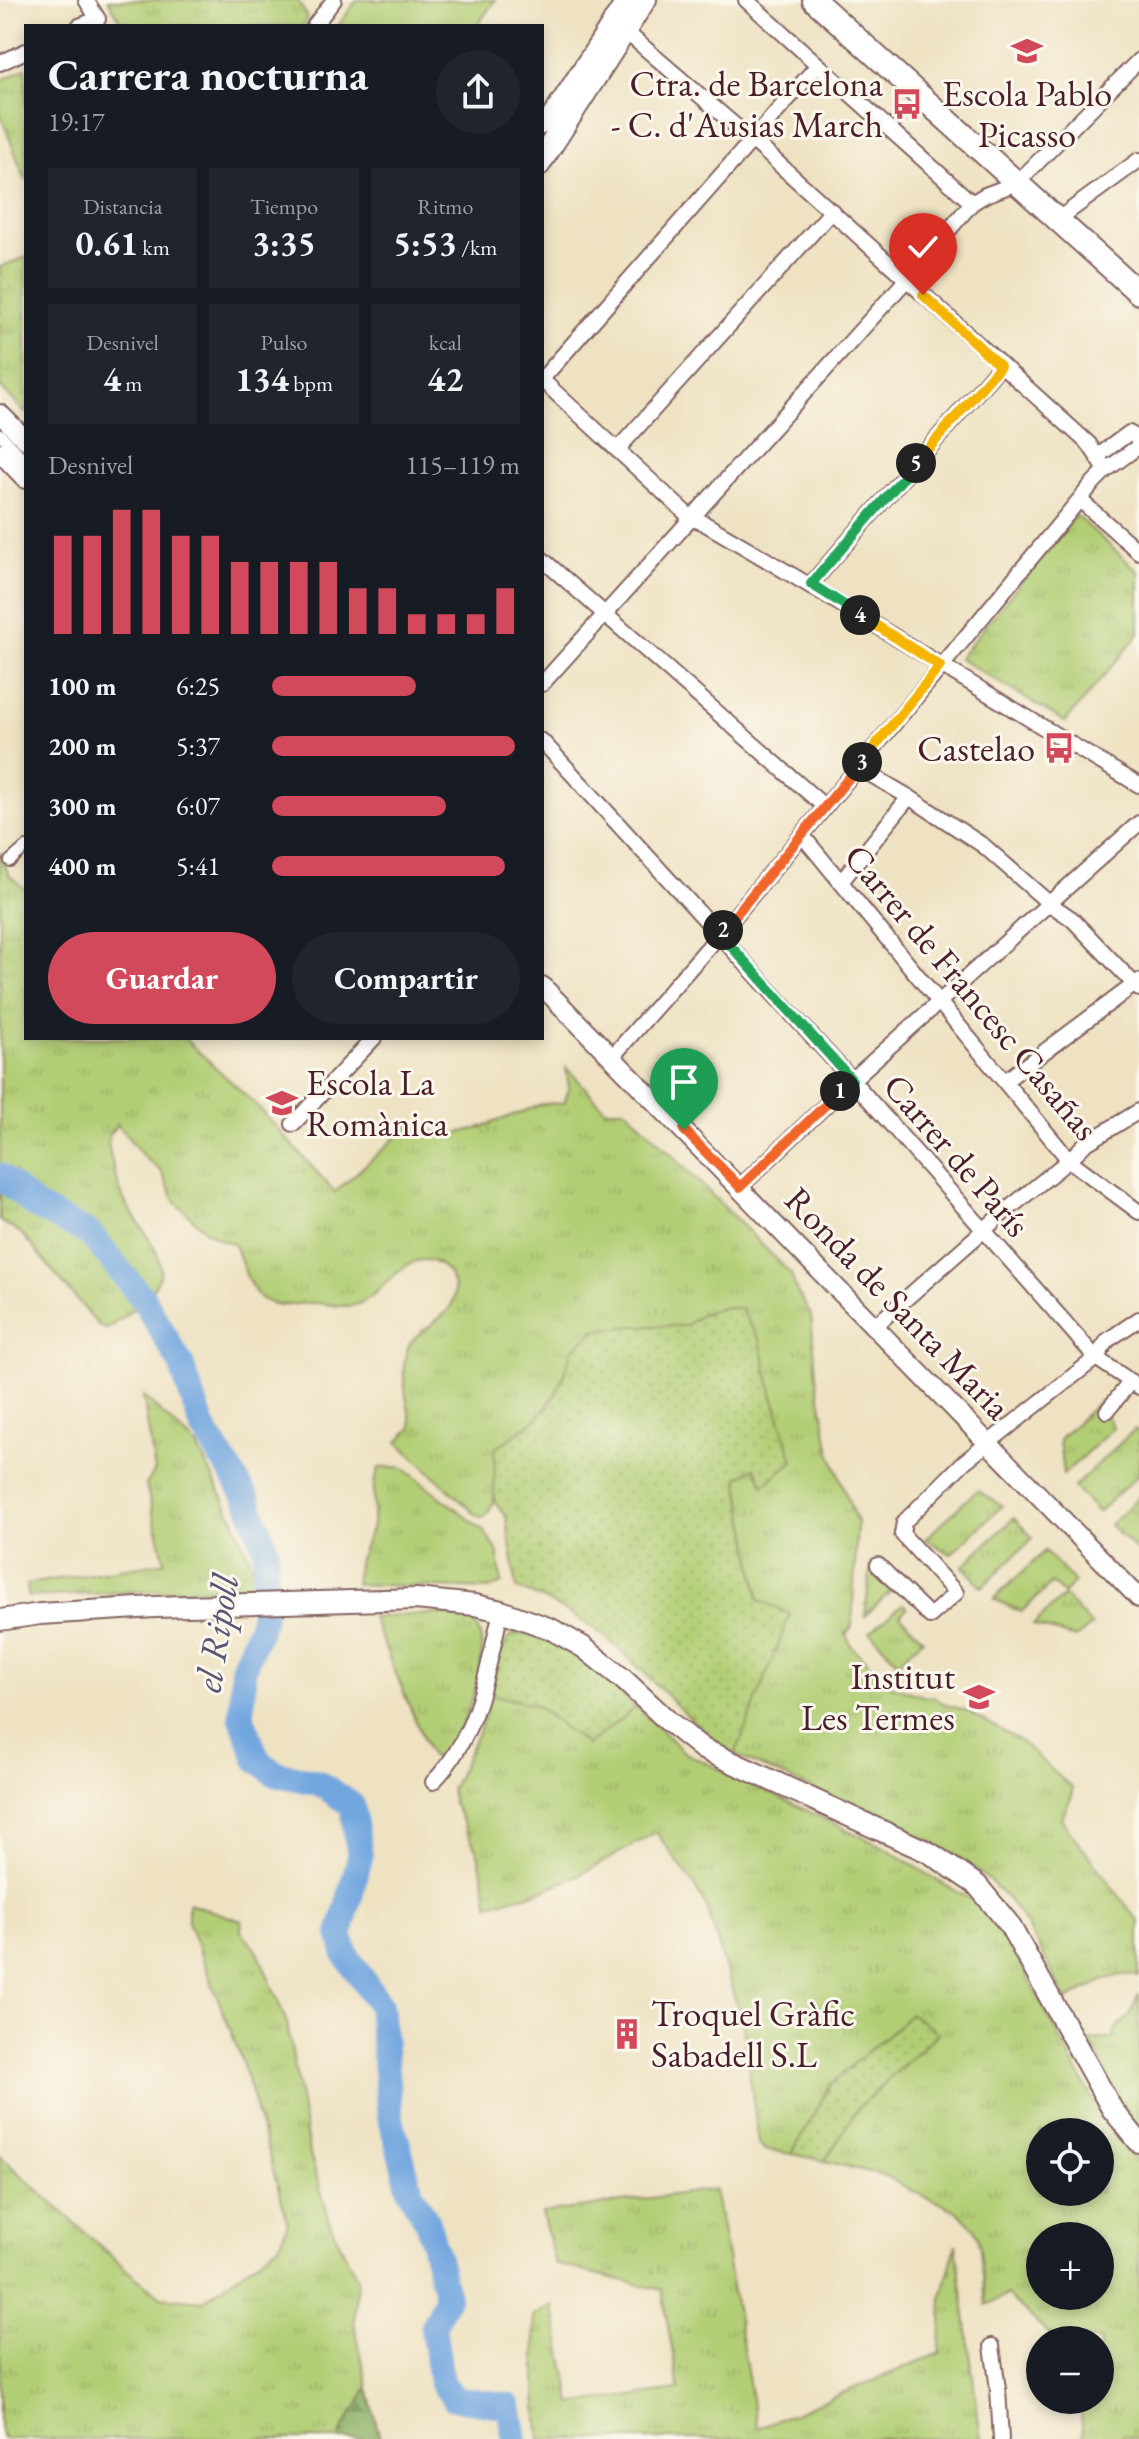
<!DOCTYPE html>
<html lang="es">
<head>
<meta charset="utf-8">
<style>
  :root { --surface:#171b24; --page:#20242c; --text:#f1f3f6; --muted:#9ea1a6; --accent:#d1495b }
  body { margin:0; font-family:"EB Garamond",serif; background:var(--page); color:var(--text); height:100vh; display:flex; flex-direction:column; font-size:30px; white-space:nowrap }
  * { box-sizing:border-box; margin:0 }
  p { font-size:26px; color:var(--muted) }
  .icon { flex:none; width:44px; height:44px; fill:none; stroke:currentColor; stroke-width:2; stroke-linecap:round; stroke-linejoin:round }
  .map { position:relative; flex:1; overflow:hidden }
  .drawer { position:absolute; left:24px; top:24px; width:520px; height:1016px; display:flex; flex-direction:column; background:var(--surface); border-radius:0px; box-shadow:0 4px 12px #0003 }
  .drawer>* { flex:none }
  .fabs { position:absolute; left:1026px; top:2118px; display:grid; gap:16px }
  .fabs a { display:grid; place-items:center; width:88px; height:88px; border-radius:50%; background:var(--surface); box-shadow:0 4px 12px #0003; font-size:40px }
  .pin { position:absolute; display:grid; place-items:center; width:68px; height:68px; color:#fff; margin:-82px -34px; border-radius:50% 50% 50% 0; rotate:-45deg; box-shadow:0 0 8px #0007 }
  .pin .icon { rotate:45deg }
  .km { position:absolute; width:40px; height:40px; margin:-20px; border-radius:50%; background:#222; color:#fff; font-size:22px; line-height:40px; text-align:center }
  .round { display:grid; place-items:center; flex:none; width:84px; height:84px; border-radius:42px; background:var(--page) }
  .overview { display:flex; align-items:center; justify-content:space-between; height:136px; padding:0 24px }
  h1 { font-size:44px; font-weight:700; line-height:60px }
  .metrics { display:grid; grid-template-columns:repeat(3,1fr); gap:12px; height:136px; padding:8px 24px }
  .metrics div { display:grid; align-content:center; border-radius:0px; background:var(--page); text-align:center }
  .metrics b { font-size:34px; font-weight:700 }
  .metrics small { font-size:22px; font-weight:400 }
  .metrics p { font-size:22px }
  .chart { height:224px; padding:16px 24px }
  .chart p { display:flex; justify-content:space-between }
  .chart svg { width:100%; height:144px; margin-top:8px; stroke:var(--accent); stroke-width:6 }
  .action { display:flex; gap:16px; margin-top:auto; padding:16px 24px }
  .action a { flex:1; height:92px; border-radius:48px; background:var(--accent); color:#fff; font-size:32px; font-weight:700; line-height:92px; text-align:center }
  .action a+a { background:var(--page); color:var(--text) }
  ul { padding:0 24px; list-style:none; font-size:26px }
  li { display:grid; grid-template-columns:128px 96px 1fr; align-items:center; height:60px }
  li i { height:20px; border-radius:10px; background:var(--accent) }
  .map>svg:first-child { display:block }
  .grass { fill:url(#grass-tufts); stroke:#7e7650; stroke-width:2; fill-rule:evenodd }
  .forest { fill:url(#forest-firs); stroke:#6c6848; stroke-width:2 }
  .garden { fill:url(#garden-dots); stroke:#7e7650; stroke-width:2 }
  .pitch { fill:#b2ce75; stroke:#7e7650; stroke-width:2 }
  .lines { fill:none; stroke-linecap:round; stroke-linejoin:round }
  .river { stroke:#72a6df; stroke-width:26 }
  .pedestrian-casing { stroke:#836360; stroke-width:14 }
  .minor-casing { stroke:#836360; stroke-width:18 }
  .tertiary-casing { stroke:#836360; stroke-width:22 }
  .secondary-casing { stroke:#836360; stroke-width:24 }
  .primary-casing { stroke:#836360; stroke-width:26 }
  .pedestrian { stroke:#fff; stroke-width:10 }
  .minor { stroke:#fff; stroke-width:14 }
  .tertiary { stroke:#fff; stroke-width:18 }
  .secondary { stroke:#fff; stroke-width:20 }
  .primary { stroke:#fff; stroke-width:22 }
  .split-1-casing { stroke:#fff; stroke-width:16 }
  .split-2-casing { stroke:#fff; stroke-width:16 }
  .split-3-casing { stroke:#fff; stroke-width:16 }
  .split-4-casing { stroke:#fff; stroke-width:16 }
  .split-5-casing { stroke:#fff; stroke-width:16 }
  .split-6-casing { stroke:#fff; stroke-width:16 }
  .split-1 { stroke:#f0652b; stroke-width:10 }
  .split-2 { stroke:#22a559; stroke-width:10 }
  .split-3 { stroke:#f0652b; stroke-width:10 }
  .split-4 { stroke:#f5b400; stroke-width:10 }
  .split-5 { stroke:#22a559; stroke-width:10 }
  .split-6 { stroke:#f5b400; stroke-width:10 }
  .labels { text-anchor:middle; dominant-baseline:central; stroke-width:6; stroke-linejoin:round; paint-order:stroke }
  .poi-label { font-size:36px; fill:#4a1f2b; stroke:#fbf7ec; text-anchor:end }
  .street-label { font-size:36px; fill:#4a1f2b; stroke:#fbf7ec }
  .water-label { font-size:38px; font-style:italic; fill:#5a5573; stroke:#fbf7ec }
</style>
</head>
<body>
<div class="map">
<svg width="1139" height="2439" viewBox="0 0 1139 2439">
  <defs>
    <pattern id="grass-tufts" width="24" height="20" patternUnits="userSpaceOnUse" patternTransform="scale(2)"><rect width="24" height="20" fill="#b2ce75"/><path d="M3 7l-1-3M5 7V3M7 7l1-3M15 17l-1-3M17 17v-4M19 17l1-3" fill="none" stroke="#9bb065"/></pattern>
    <pattern id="forest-firs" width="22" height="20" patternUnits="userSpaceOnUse" patternTransform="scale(2)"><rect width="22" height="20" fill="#8db166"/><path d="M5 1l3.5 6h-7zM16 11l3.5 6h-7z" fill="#758f54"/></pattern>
    <pattern id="garden-dots" width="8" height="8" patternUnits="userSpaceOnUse" patternTransform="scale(2)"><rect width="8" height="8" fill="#b2ce75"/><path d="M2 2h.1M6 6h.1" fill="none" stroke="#9bb065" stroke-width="1.8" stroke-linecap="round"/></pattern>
  </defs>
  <rect width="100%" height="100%" fill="#fbf7ec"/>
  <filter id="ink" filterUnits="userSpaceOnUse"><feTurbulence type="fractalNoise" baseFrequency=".0125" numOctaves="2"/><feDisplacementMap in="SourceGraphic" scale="16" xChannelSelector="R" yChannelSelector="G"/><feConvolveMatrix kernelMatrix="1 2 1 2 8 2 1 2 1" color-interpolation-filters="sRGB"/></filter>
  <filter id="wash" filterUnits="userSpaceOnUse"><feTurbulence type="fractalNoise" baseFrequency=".006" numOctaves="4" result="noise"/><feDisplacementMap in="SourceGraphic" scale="32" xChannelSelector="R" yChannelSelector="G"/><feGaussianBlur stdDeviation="1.8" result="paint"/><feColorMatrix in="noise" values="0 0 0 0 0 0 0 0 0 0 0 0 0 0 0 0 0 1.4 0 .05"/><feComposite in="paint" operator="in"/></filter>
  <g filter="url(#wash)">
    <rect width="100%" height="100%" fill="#eee2c2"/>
    <g class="grass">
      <polygon points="108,0 297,0 307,16 304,26 114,26 121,22"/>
      <polygon points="26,68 26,182 0,113 0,81"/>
      <polygon points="26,257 26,413 0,387 0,267"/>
      <polygon points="1076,515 1139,572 1139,634 1065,722 959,658"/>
      <path d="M 0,852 L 9,875 L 26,890 L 26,1038 L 184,1038 L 256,1105 L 335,1192 L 409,1126 L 448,1135 L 476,1129 L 543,1104 L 564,1103 L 569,1089 L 566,1067 L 605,1109 L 626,1109 L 791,1274 L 796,1290 L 811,1315 L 816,1375 L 830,1452 L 857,1522 L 852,1627 L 846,1634 L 852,1647 L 889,1685 L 929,1698 L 933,1696 L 944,1704 L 967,1711 L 1019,1740 L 1072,1788 L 1072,1796 L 1061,1819 L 1139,1922 L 1139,1977 C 1119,1967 1085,1991 1067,2000 C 1046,1963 1028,1918 998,1889 C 980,1871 960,1858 938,1845 L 735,1755 L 759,1600 L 738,1478 L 755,1467 L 764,1485 L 772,1393 L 764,1357 L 741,1312 L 726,1307 L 702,1314 L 685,1326 L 623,1328 L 557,1392 L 538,1418 L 495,1449 C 495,1468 499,1508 483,1518 L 474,1513 L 398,1442 L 412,1427 C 408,1402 398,1372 408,1348 C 417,1324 470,1316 450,1276 C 447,1269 439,1264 432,1261 C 401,1253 383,1297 355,1305 C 338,1309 324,1301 307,1303 C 291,1304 273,1309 260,1297 C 246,1285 242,1258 233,1243 L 221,1240 L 206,1231 L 176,1203 L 161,1171 L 144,1157 L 117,1124 C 117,1125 110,1133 109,1134 C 105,1144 119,1189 124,1200 C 134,1220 167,1254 159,1277 C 150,1301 126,1314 107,1329 L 98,1325 L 21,1233 L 0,1221 Z"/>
      <polygon points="143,1396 197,1446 234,1520 253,1567 257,1586 28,1597 27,1584 165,1562 146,1485 155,1471"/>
      <polygon points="1100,1401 1113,1428 1063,1475 1059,1439"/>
      <polygon points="1135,1429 1139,1433 1139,1474 1098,1512 1074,1487"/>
      <polygon points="402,1467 482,1529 497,1550 502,1584 488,1589 355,1584 358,1562 373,1524 374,1483 379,1468"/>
      <polygon points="977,1490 1002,1506 951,1554 925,1539"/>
      <polygon points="1139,1497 1139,1550 1137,1551 1110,1525"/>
      <polygon points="1014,1518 1033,1538 982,1587 963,1566"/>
      <polygon points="1045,1551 1075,1582 1063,1594 1052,1583 1021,1612 994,1599"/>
      <polygon points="871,1565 891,1591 865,1616"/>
      <polygon points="1064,1596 1092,1626 1075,1638 1033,1625"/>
      <polygon points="903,1604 907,1608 900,1615 923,1639 898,1662 870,1632"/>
      <path d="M 433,1614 C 443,1614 456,1613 465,1617 C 507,1635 458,1736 446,1764 L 430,1755 L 372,1617 Z"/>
      <path d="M 491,1694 L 535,1705 L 587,1745 L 636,1707 L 685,1753 L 884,1847 L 943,1884 L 980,1904 L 1014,1952 L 1109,2130 L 1139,2164 L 1139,2439 L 1122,2435 L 1121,2439 L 1083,2439 L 1080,2400 L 1100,2400 L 1100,2340 L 1056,2340 L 1007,2295 L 986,2305 L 979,2240 L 974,2227 L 955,2210 L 909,2189 L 886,2176 L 825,2161 L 857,2109 L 938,2033 L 830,2085 L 792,2154 L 765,2150 L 759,2144 L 743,2025 L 707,1908 L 694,1885 L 656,1832 L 585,1872 L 542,1891 L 489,1904 L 478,1853 L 453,1803 L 451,1790 L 481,1726 ZM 1040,2132 L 1100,2132 L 1100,2192 L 1040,2192 ZM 1040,2236 L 1100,2236 L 1100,2296 L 1040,2296 Z"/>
      <polygon points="188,1903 242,1921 241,1931 259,1954 287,2023 309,2151 332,2228 357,2278 354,2322 368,2388 341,2432 340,2439 3,2439 0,2427 0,2156 128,2271 161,2297 203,2301 279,2245 288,2222 240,2055 188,1922"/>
      <polygon points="1139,1994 1139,2128 1116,2095 1090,2040 1112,2039 1116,2029 1129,2016"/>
      <polygon points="715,2189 757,2428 940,2353 942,2297 956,2244 981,2439 540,2439 537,2409 534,2316 553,2305 572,2404 679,2390 662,2290 555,2264 542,2213"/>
    </g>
    <polygon class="forest" points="368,2388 380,2439 340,2439 341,2432"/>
    <g class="garden">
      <path d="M 726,1307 L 741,1309 L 760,1341 L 772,1393 L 793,1461 L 764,1485 L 755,1468 L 738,1478 L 759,1600 L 790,1614 L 735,1755 C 690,1725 657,1682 617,1647 C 587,1620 553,1603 517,1588 L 506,1517 L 494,1500 L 495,1449 L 529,1425 L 547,1408 L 557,1392 L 573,1349 L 595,1330 L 633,1326 L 685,1326 L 702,1314 Z"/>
      <path d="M 529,1633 L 566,1649 L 599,1672 L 636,1707 L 587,1745 L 535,1705 L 491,1694 C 495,1671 496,1650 513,1634 Z"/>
      <polygon points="911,2014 938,2033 857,2109 825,2161 792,2154 830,2085"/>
    </g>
    <polygon class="pitch" points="357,0 495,0 477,26 338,26"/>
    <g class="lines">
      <polyline class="river" points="0,1176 35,1206 90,1234 144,1300 181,1364 203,1428 247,1498 266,1550 263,1619 243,1669 242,1718 257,1759 274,1773 319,1783 352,1805 360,1857 340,1934 346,1955 380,2005 390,2116 411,2193 428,2223 447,2297 433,2327 441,2381 454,2398 509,2406 515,2439"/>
    </g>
  </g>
  <g filter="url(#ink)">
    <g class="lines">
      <defs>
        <g id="pedestrian">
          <polyline points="542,148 636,0"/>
          <polyline points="0,434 26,461"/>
          <polyline points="10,861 26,847"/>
        </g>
        <g id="minor">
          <polyline points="746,0 972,203"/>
          <polyline points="611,19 760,147 1089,444 1106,470"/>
          <polyline points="79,26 98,19 86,0"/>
          <polyline points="314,26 334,0"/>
          <polyline points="0,63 26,51"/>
          <polyline points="542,127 624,0"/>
          <polyline points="542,167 649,0"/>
          <polyline points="1057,220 1139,160"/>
          <polyline points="542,379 818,65"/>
          <path d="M 542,380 L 692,519 L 702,522 C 849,607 993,698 1139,785"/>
          <polyline points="617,450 832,211"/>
          <polyline points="1098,456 1129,433 1139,439"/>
          <polyline points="1080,500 1139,552"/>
          <polyline points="542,559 825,807"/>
          <polyline points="811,584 1000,366"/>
          <polyline points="542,684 907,279 972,203 985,195 1017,183 1139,60"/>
          <polyline points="542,741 852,1080 1096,1358 1139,1387"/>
          <polyline points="856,770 868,773 909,797 984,846 1050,904 1072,919 1139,989"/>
          <polyline points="802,835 1069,1160 1139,1212"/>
          <polyline points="841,882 909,797"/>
          <polyline points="612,1057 720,934 1094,482 1106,470 1139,446"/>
          <polyline points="1005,1081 1139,981"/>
          <polyline points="293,1124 374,1038"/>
          <polyline points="740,1187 852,1080 1139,823"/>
          <polyline points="875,1326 1002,1214 1069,1160 1085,1144 1139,1111"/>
          <polyline points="1107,1411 1131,1381"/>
          <polyline points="878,1565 930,1616 956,1593 902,1534 904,1522 964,1462 1096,1358 1108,1340 1139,1319"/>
          <path d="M 433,1782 C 478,1736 487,1671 501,1611"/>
          <polyline points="992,2346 998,2389 1001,2439"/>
        </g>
        <g id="tertiary">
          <polyline points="0,414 26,440"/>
          <polyline points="0,452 26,479"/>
          <polyline points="542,986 1139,1598"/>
        </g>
        <polyline id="secondary" points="0,1620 40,1614 155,1607 416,1599 475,1605 501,1611 551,1629 583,1647 623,1679 668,1721 703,1749 930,1853 977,1885 1009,1924 1112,2109 1139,2142"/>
        <polyline id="primary" points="814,0 1139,293"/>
      </defs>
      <use href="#pedestrian" class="pedestrian-casing"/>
      <use href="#minor" class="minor-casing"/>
      <use href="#tertiary" class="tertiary-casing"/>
      <use href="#secondary" class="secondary-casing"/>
      <use href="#primary" class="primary-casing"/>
      <use href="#pedestrian" class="pedestrian"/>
      <use href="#minor" class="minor"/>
      <use href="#tertiary" class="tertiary"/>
      <use href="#secondary" class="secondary"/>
      <use href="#primary" class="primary"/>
    </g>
  </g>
  <g class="lines" filter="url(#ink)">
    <defs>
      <polyline id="split-1" points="684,1130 740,1187 840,1091"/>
      <polyline id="split-2" points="723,930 720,934 852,1080 840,1091"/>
      <polyline id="split-3" points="723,930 862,762"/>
      <polyline id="split-4" points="860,615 940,666 862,762"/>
      <polyline id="split-5" points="860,615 811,584 916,463"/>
      <polyline id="split-6" points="916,463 1000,366 923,295"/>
    </defs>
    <use href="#split-1" class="split-1-casing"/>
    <use href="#split-2" class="split-2-casing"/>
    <use href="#split-3" class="split-3-casing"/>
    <use href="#split-4" class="split-4-casing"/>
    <use href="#split-5" class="split-5-casing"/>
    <use href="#split-6" class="split-6-casing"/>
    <use href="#split-1" class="split-1"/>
    <use href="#split-2" class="split-2"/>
    <use href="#split-3" class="split-3"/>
    <use href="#split-4" class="split-4"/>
    <use href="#split-5" class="split-5"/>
    <use href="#split-6" class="split-6"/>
  </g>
  <defs>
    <symbol id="school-bare" viewBox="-9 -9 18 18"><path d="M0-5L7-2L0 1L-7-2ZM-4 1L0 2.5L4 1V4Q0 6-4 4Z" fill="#d1495b" stroke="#fbf7ec" stroke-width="2.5" paint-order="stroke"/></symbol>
    <symbol id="bus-bare" viewBox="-9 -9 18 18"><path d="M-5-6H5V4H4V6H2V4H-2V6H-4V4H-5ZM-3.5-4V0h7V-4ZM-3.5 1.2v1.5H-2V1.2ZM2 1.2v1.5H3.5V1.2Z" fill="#d1495b" stroke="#fbf7ec" stroke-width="2.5" paint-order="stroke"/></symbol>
    <symbol id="building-bare" viewBox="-9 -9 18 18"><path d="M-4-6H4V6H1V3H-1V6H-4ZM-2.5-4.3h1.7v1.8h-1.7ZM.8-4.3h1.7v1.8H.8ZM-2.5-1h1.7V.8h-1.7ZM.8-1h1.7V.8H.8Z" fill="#d1495b" stroke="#fbf7ec" stroke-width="2.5" paint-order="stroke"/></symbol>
  </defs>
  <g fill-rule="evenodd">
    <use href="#school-bare" x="1005" y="29" width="44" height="44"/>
    <use href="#bus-bare" x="885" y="82" width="44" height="44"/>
    <use href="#bus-bare" x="1037" y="726" width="44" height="44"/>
    <use href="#school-bare" x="260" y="1081" width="44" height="44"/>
    <use href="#school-bare" x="957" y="1675" width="44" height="44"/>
    <use href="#building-bare" x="605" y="2012" width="44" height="44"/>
  </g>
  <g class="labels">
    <g class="poi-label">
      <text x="883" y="83">Ctra. de Barcelona<tspan x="883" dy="41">- C. d'Ausias March</tspan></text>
      <text x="1027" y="93" text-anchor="middle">Escola Pablo<tspan x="1027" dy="41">Picasso</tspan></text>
      <text x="1035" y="748">Castelao</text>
      <text x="306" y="1082" text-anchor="start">Escola La<tspan x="306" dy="41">Romànica</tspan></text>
      <text x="955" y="1676">Institut<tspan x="955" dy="41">Les Termes</tspan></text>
      <text x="651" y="2013" text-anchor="start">Troquel Gràfic<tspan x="651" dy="41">Sabadell S.L</tspan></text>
    </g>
    <g class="street-label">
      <text transform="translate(972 992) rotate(50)">Carrer de Francesc Casañas</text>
      <text transform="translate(957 1155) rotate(49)">Carrer de París</text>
      <text transform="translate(898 1303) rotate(46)">Ronda de Santa Maria</text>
    </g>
    <g class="water-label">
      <text transform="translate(216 1633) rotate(-81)">el Ripoll</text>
    </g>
  </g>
</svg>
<div class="fabs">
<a><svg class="icon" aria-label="locate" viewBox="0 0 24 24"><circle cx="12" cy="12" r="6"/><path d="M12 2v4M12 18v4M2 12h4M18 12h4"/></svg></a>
<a>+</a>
<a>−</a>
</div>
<div class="pin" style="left:684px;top:1130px;background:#1e9e55"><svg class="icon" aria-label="arrive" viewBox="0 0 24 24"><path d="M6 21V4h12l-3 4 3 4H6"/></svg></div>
<div class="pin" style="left:923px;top:295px;background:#d93025"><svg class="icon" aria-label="check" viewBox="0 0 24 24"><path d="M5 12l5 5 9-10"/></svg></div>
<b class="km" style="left:840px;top:1091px">1</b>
<b class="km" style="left:723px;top:930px">2</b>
<b class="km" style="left:862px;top:762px">3</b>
<b class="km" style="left:860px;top:615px">4</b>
<b class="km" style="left:916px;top:463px">5</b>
<section class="drawer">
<div class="overview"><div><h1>Carrera nocturna</h1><p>19:17</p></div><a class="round"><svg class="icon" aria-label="share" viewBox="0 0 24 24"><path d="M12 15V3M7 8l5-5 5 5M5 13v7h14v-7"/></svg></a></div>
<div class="metrics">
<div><p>Distancia</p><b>0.61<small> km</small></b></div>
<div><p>Tiempo</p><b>3:35</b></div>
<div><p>Ritmo</p><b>5:53<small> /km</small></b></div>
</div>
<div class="metrics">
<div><p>Desnivel</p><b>4<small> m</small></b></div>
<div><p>Pulso</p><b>134<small> bpm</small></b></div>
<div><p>kcal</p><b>42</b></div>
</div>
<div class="chart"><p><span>Desnivel</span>115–119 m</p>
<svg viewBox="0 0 160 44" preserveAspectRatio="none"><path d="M5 44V14M15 44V14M25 44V6M35 44V6M45 44V14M55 44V14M65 44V22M75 44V22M85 44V22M95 44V22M105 44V30M115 44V30M125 44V38M135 44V38M145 44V38M155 44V30"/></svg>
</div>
<ul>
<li><b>100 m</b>6:25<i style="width:58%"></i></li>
<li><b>200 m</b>5:37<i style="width:98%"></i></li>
<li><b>300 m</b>6:07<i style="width:70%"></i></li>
<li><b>400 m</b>5:41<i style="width:94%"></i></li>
</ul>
<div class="action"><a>Guardar</a><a>Compartir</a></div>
</section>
</div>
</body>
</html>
